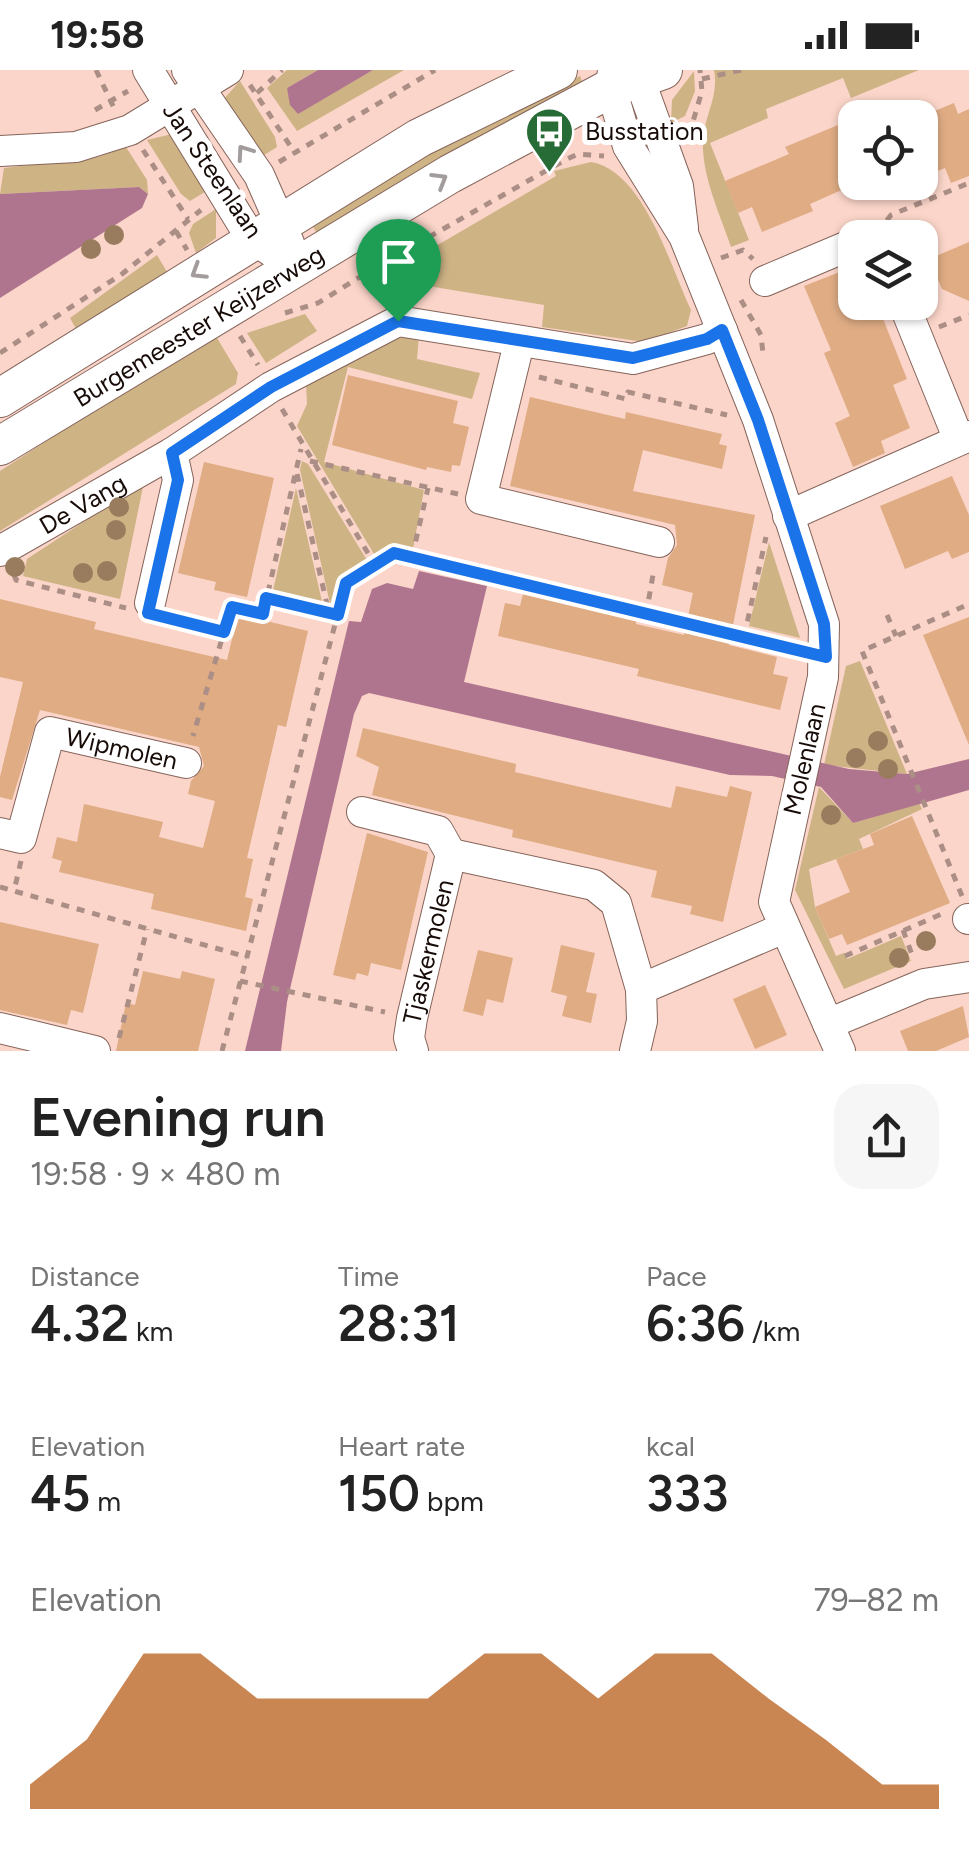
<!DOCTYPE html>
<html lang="en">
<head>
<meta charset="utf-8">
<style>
  :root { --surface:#fff; --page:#f6f6f6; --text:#222; --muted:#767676; --accent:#b45309 }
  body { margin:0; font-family:Figtree,sans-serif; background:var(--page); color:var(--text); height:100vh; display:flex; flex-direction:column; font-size:38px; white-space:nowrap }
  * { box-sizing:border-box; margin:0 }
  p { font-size:32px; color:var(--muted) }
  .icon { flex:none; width:55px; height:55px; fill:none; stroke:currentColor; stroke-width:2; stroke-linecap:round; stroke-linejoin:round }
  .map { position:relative; height:981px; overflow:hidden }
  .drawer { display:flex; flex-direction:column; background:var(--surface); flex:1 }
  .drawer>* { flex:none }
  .controls { position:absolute; left:838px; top:30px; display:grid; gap:20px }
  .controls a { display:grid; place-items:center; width:100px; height:100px; border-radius:20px; background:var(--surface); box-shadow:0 2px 8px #0004; font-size:50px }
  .pin { position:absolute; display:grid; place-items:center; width:85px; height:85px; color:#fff; margin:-102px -42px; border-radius:50% 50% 50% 0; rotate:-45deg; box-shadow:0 0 10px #0007 }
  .pin .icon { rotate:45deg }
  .round { display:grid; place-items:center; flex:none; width:105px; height:105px; border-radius:30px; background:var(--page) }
  .overview { display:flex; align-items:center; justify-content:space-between; height:170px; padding:0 30px }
  h1 { font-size:55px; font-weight:600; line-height:75px }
  .stats { display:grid; grid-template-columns:repeat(3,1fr); gap:15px; height:170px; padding:10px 30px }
  .stats div { display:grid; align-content:center }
  .stats b { font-size:50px; font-weight:600 }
  .stats small { font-size:28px; font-weight:400 }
  .stats p { font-size:28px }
  .chart { height:280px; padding:20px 30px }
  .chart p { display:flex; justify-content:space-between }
  .chart svg { width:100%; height:180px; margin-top:10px; fill:var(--accent); opacity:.7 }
  .status { display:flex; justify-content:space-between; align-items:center; height:70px; padding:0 50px; background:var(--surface); direction:ltr }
  .status svg { height:28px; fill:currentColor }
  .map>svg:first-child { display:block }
  .green { fill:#ceb385 }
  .water { fill:#b0758e }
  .building { fill:#dfac84 }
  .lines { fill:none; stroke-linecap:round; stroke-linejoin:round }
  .minor-casing { stroke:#85645a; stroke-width:32 }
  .major-casing { stroke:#85645a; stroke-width:40 }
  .path { stroke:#ab8e85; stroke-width:5; stroke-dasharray:8 8; stroke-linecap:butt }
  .minor { stroke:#fff; stroke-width:30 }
  .major { stroke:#fff; stroke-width:38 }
  .tree { fill:#997c5d }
  .oneway { stroke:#a29d9c }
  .route-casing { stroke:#fff; stroke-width:20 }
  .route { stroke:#1a73e8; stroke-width:12 }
  .labels { text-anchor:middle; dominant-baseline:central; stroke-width:10; stroke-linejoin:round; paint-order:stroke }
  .poi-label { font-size:25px; fill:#170b07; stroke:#fff; text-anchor:start }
  .street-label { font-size:25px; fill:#170b07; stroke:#fff }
</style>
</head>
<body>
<div class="status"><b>19:58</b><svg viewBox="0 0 49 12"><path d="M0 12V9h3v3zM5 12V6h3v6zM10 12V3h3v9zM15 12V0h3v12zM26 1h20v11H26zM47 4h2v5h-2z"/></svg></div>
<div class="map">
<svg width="969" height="981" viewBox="0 0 969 981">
  <rect width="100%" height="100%" fill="#fbd5c9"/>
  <g class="green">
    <polygon points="287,0 318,0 287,18 298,43 373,0 404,0 297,61 267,18"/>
    <path d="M 714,0 L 919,0 L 851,28 L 843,8 L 766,39 L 768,48 L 710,73 L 749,170 L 731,177 C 720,144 701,105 703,69 C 705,44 719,26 714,0 Z"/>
    <polygon points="694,1 695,21 685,46 671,53 672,30"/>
    <polygon points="580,6 585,20 318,165 310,152 430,78"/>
    <polygon points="240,11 275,67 277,77 261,87 222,31"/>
    <polygon points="172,64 208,120 190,131 181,124 147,70"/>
    <polygon points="126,77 147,110 148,124 139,117 0,124 4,98 98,87"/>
    <path d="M 591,92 C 644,101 670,196 691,240 L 687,256 L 644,272 L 542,257 L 544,235 L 422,215 L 397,220 L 388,204 L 556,106 L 554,101 Z"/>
    <polygon points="216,139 216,168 196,183 189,163 193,154"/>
    <polygon points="157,185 167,202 76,259 70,248"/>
    <polygon points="305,244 317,261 266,293 247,263"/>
    <polygon points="214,263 238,303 236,314 0,461 0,401"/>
    <polygon points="419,265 417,289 480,303 472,329 348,297 324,392 424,420 412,484 392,482 377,489 297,356 307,334 306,313 393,269"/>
    <polygon points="302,391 308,394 370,495 341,513 336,540 331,538 300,400"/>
    <polygon points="144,412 120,529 23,506 27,489"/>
    <polygon points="296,418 323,536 272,525"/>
    <polygon points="769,472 800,568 749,556"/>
    <polygon points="860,591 907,704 824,695 846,596"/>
    <polygon points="819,717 853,753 919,733 922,739 859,769 863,779 809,799 815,837 836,886 844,883 847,889 901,866 911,891 844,919 795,820"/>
  </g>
  <g class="water">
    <polygon points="318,0 373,0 298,44 290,35 287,18"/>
    <polygon points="139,117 148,124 142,138 0,228 0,124"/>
    <polygon points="419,501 487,516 464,612 849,699 907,704 969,689 969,720 853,753 821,717 772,706 730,705 369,623 362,626 354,644 287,932 281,981 245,981 349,551 361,552 372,519 387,513 413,519"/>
  </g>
  <g class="building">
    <polygon points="954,33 958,44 969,39 969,106 951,113 945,98 920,108 920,47"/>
    <polygon points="855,48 855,85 842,91 853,115 810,134 813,141 762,162 752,137 738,143 725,111 789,84 785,77"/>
    <polygon points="969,172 969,231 942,219 929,189"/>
    <polygon points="855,196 855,245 878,236 907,309 893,315 910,358 881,371 885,383 853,397 835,353 850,346 824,283 831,280 804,216"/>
    <polygon points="348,305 458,331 453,353 469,357 460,396 452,395 451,402 427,397 426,400 332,375"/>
    <polygon points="530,327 625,349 626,342 722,364 719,374 727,376 722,399 643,380 633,421 755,445 729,575 777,587 773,604 788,607 780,640 637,606 639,599 498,566 505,533 520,536 524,520 637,546 636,554 684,565 693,523 662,515 668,488 677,475 675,455 510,416"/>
    <polygon points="204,392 274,408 247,527 214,520 216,512 178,503"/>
    <polygon points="952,406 969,445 969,482 952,489 948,481 905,499 880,436"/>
    <polygon points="0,529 96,552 94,559 227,590 238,544 308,561 286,657 278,655 247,788 253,789 245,827 253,829 246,861 151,839 154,824 59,802 62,791 52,788 57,767 77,772 84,734 163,752 159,767 203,778 215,731 188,724 191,711 204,696 199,677 40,640 12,730 0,727 0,707 23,612 0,607"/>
    <polygon points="969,547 969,675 923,565"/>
    <polygon points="363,658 516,694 515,702 671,738 676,716 727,727 730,716 752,722 723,852 690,844 692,836 651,827 657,801 512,767 513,760 372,725 379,697 356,686"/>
    <polygon points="912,746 950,833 847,875 842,864 829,869 815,837 850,822 836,789 874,775 870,764"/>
    <polygon points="367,763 428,782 401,900 371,893 368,906 357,903 355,910 333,905"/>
    <polygon points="0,852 99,874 83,943 71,940 67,955 0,940"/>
    <polygon points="561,875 595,883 586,922 597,924 591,953 562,946 567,926 551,922"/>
    <polygon points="478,880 513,888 503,933 487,929 483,946 463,941"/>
    <polygon points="143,901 180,909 182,901 215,909 198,981 116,981 126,933 135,935"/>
    <polygon points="765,915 787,965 755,979 733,929"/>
    <polygon points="963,936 969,967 936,981 908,981 900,961"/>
  </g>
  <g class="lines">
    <defs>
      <g id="minor">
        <polyline points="148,0 251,168 297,198"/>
        <polyline points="187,0 259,105 289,173"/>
        <polyline points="613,0 611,18 628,76 684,166 758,350 824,554 823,607 774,832 840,981"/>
        <polyline points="636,0 678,116 683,158"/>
        <polyline points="0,81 76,77 130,60 228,0"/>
        <polyline points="765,211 855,173"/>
        <polyline points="903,232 959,370"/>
        <polyline points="519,273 481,429 659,472"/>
        <polyline points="788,446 969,366"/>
        <path id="s1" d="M 0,481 L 172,383 L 271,317 L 398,251 L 633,289 L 707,269 L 722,260"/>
        <polyline points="150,533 178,410 172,383"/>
        <polyline points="362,742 438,761 451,784"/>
        <path id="s2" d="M 0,763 L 21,768 L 50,662 L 186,693"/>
        <polyline points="968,849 969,849"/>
        <polyline points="641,919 784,858"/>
        <polyline points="828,954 924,914 969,907"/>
        <polyline points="0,958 95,981"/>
        <path id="s3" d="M 413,981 L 409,968 L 412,948 L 451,784 L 594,815 L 616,833 L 641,919 L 642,951 L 635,981"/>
      </g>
      <g id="major">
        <polyline points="0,328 419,68 558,0"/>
        <path id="s4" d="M 0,376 L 450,104 L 611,18 L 663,0"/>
      </g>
    </defs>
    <use href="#minor" class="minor-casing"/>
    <use href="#major" class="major-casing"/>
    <g class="path">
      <polyline points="96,0 114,38"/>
      <polyline points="702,9 741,0"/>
      <polyline points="250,15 295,83"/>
      <polyline points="257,23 282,0"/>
      <polyline points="95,40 128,21"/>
      <polyline points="689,65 702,21 700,0"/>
      <polyline points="143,80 188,149"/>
      <polyline points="279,92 435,0"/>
      <polyline points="176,161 187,180"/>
      <polyline points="877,163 891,145 969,113"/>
      <polyline points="721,188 743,180 753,189"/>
      <polyline points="393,228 376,197 565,90 578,84 604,86"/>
      <polyline points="741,230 761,265 763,284"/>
      <polyline points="285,243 318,233 376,197"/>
      <polyline points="939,257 969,245"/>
      <polyline points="240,266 258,295"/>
      <polyline points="0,283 122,204 201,140"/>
      <polyline points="539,307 626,329 628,322 727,345"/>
      <polyline points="282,339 375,495 395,483 797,580"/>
      <polyline points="310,391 458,424"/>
      <polyline points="297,404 329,543"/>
      <polyline points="412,487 428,418"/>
      <polyline points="14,505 16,510 126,538"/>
      <polyline points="267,528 337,545"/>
      <polyline points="646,545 654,499"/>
      <polyline points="887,545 896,566"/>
      <polyline points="171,549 224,562 193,666"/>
      <polyline points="224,562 232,537 263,544 301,379"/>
      <polyline points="744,567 766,467"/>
      <polyline points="21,791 14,821 247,887"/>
      <polyline points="0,817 14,821"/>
      <polyline points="962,826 862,581 969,534"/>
      <polyline points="903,860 914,890"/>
      <polyline points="845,886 944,843"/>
      <polyline points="240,911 385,942"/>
      <polyline points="119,968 147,859"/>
      <polyline points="222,981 346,513 375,495"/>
    </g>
    <use href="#minor" class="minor"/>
    <use href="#major" class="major"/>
  </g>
  <g class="tree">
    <circle cx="114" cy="165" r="10"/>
    <circle cx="91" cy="179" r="10"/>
    <circle cx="119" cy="437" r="10"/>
    <circle cx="116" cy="460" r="10"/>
    <circle cx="15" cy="497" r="10"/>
    <circle cx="107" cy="501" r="10"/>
    <circle cx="83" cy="503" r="10"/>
    <circle cx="878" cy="671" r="10"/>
    <circle cx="856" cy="688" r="10"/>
    <circle cx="888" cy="699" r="10"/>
    <circle cx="831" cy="745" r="10"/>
    <circle cx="926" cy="871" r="10"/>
    <circle cx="899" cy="888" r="10"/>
  </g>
  <defs><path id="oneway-chevron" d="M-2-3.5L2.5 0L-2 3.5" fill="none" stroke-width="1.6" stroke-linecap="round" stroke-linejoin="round" transform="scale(2.5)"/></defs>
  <g class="oneway">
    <use href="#oneway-chevron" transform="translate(244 82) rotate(-125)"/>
    <use href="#oneway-chevron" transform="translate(440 110) rotate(-31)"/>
    <use href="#oneway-chevron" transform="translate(198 202) rotate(148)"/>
  </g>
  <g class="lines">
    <defs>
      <polygon id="route" points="398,251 633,288 707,269 722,260 758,350 824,554 826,587 394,483 346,513 338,545 266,528 263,544 232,537 224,562 148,543 178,410 172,383 271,317"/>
    </defs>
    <use href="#route" class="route-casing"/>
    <use href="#route" class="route"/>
  </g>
  <defs>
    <symbol id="bus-pin" viewBox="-11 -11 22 30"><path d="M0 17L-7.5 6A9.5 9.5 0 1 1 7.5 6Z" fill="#276b36" stroke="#fff"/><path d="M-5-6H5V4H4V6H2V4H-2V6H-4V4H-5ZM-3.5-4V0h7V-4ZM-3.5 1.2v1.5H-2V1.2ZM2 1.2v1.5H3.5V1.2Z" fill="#fff"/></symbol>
  </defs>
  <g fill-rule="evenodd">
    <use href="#bus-pin" x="522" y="34" width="55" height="75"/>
  </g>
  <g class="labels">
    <g class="poi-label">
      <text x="585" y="61">Busstation</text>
    </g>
    <g class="street-label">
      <text transform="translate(213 100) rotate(56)">Jan Steenlaan</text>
      <text stroke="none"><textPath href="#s4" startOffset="232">Burgemeester Keijzerweg</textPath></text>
      <text stroke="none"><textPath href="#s1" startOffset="95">De Vang</textPath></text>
      <text stroke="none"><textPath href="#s2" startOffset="205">Wipmolen</textPath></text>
      <text transform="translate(804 689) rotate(-77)">Molenlaan</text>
      <text stroke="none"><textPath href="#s3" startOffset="102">Tjaskermolen</textPath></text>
    </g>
  </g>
</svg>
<div class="controls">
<a><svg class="icon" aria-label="locate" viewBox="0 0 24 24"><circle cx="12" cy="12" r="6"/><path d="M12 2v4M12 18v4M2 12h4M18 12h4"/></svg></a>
<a><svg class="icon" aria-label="layers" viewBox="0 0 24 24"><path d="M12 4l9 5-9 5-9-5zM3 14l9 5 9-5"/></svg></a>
</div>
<div class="pin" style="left:398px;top:251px;background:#1e9e55"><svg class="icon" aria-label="arrive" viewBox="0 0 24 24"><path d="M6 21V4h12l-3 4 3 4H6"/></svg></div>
</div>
<section class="drawer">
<div class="overview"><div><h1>Evening run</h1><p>19:58 · 9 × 480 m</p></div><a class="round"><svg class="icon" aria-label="share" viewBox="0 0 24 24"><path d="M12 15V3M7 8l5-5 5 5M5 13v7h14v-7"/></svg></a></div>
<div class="stats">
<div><p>Distance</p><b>4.32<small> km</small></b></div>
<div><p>Time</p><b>28:31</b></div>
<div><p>Pace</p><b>6:36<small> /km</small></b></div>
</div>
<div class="stats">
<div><p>Elevation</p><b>45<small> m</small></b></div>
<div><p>Heart rate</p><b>150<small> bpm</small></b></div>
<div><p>kcal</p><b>333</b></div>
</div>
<div class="chart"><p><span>Elevation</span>79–82 m</p>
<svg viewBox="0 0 160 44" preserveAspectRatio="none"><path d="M0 44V38L10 27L20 6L30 6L40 17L50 17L60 17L70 17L80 6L90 6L100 17L110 6L120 6L130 17L140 27L150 38L160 38V44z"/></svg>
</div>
</section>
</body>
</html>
